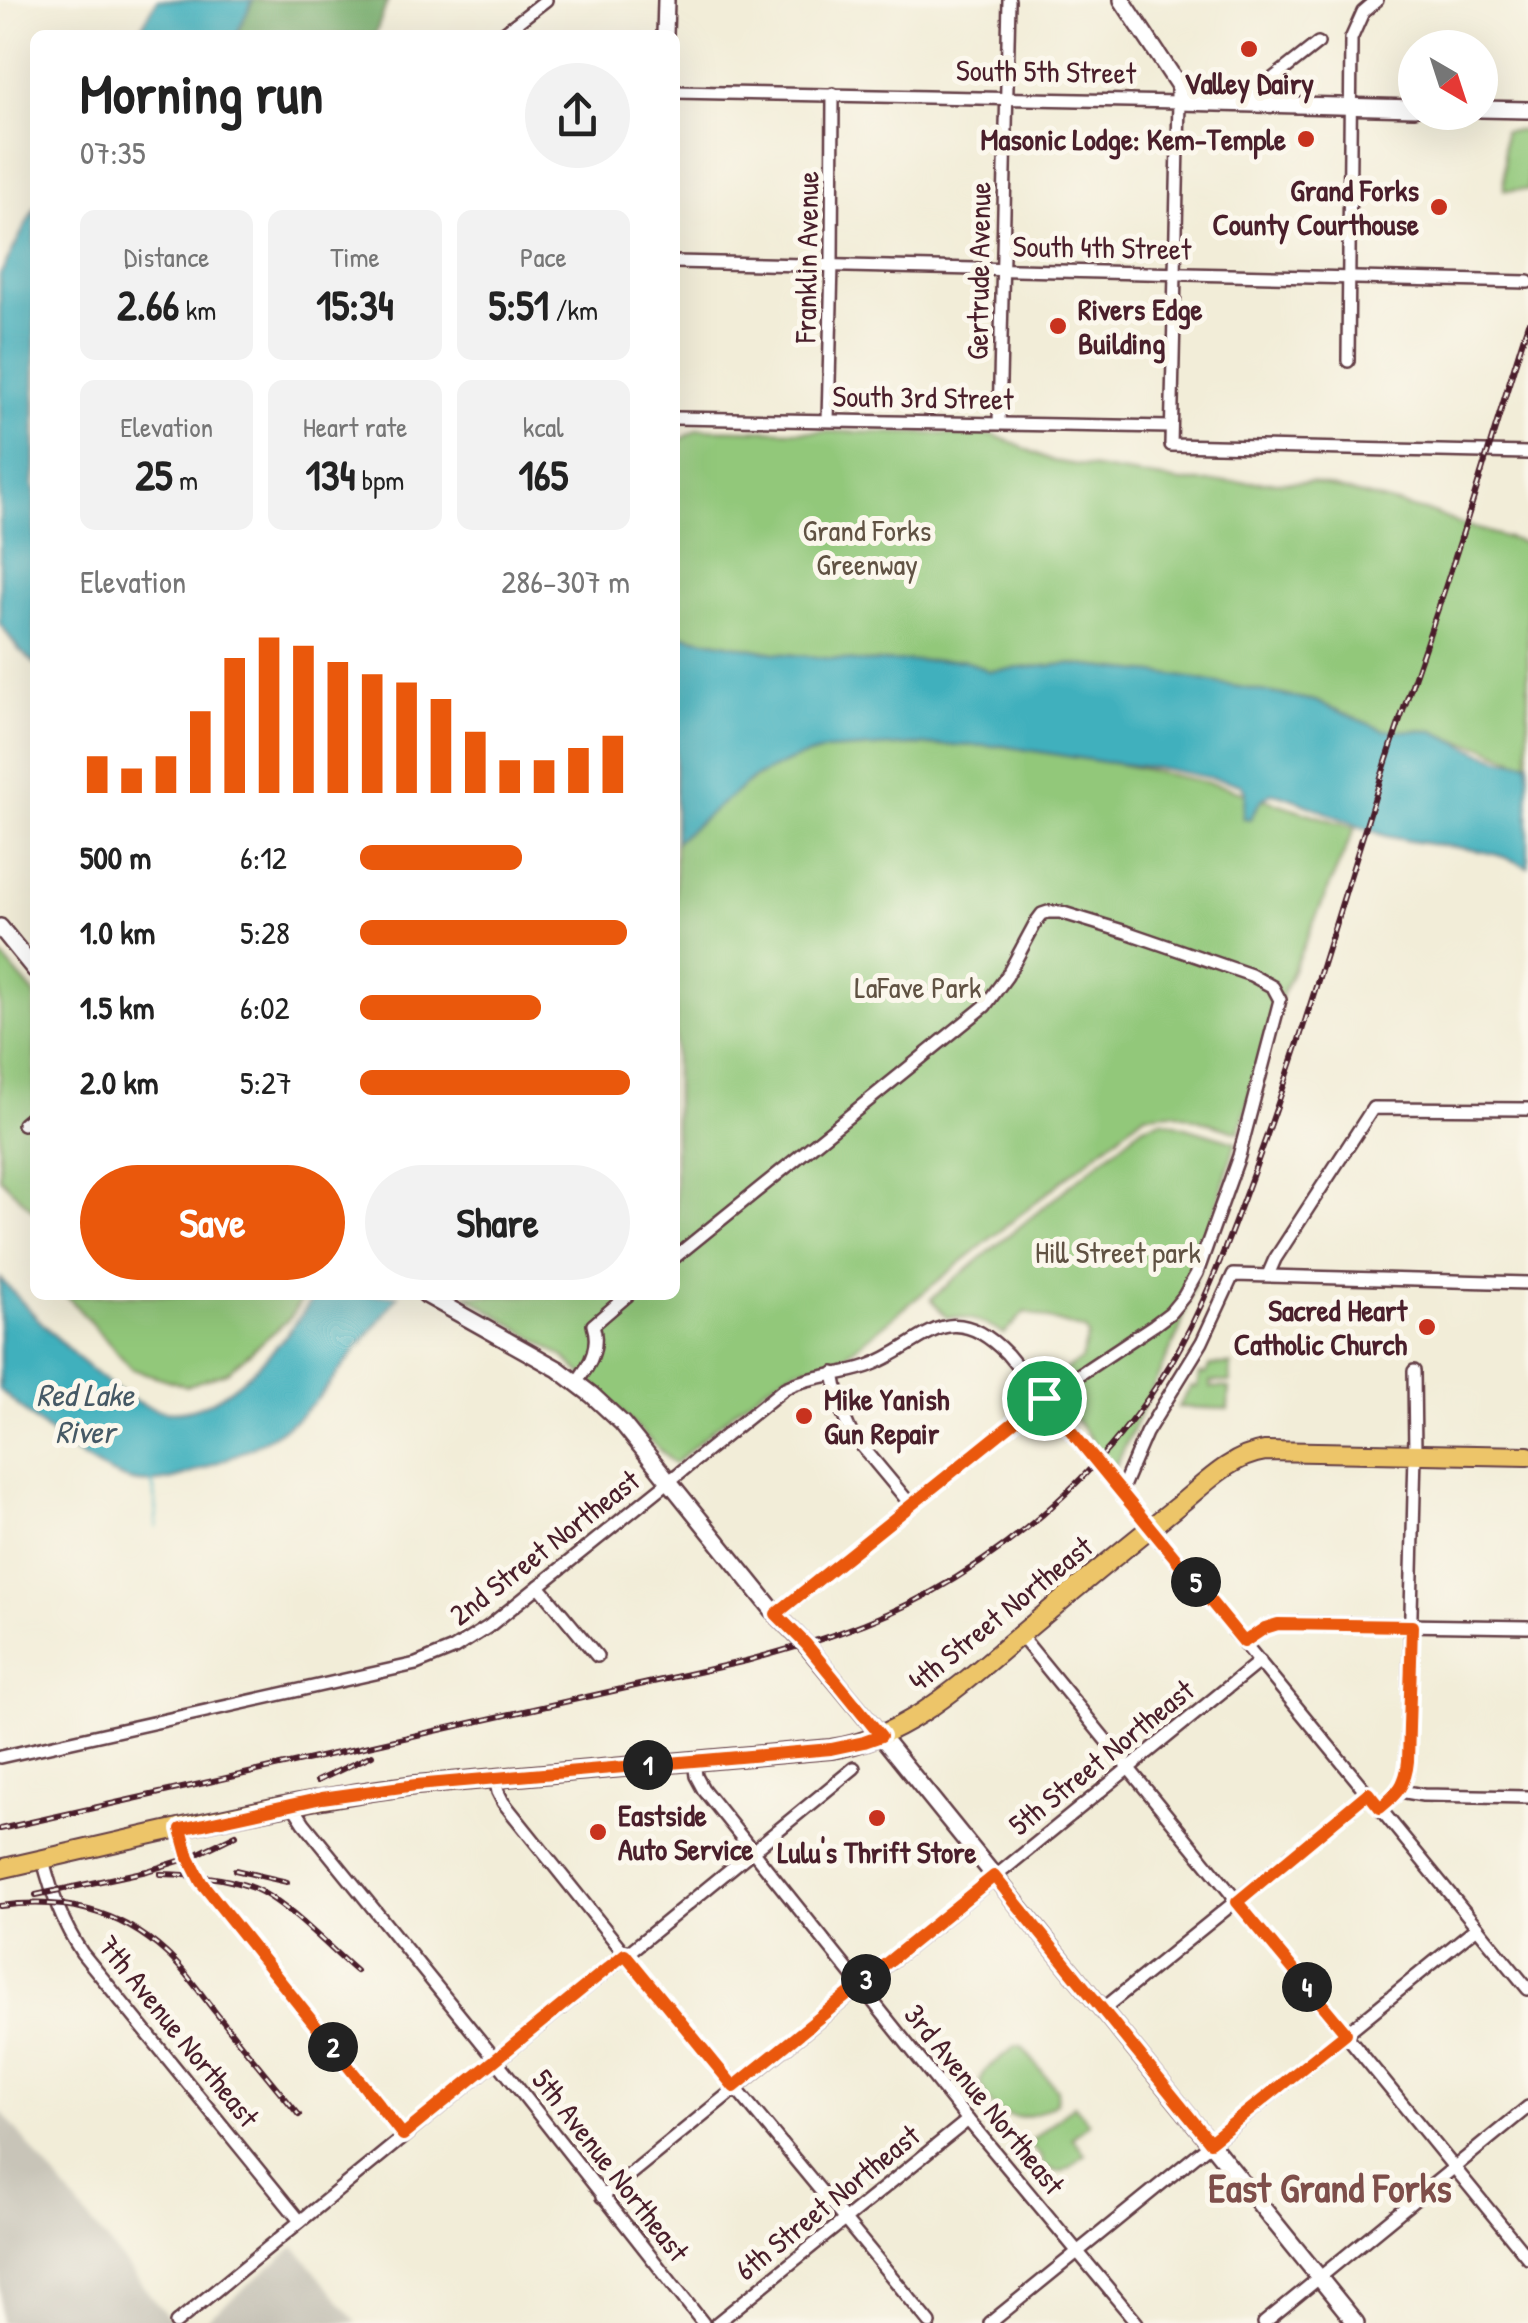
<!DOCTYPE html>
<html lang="en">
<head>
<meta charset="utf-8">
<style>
  :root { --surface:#fff; --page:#f2f2f2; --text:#222; --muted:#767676; --accent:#ea580c }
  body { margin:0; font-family:"Patrick Hand",sans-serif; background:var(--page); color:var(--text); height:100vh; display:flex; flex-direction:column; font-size:38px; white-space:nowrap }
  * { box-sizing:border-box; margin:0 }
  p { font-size:32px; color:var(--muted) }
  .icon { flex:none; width:55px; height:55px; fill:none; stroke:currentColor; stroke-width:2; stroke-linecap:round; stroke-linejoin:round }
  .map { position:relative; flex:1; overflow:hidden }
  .sheet { position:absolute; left:30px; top:30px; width:650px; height:1270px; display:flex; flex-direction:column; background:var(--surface); border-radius:15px; box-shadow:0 10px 40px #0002 }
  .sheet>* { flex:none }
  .needle { width:65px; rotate:141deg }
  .buttons { position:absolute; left:1398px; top:30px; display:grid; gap:20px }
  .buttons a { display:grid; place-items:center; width:100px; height:100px; border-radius:50%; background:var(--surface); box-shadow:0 10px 40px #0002; font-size:50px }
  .pin { position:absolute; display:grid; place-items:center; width:85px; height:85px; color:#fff; margin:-42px; border:5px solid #fff; border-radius:50%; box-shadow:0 2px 10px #0007 }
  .km { position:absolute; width:50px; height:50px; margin:-25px; border-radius:50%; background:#222; color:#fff; font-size:28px; line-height:50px; text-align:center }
  .round { display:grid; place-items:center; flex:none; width:105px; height:105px; border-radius:52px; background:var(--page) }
  .summary { display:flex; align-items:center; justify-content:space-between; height:170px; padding:0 50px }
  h1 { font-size:55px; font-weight:700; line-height:75px }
  .stats { display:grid; grid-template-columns:repeat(3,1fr); gap:15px; height:170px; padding:10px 50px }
  .stats div { display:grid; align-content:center; border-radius:15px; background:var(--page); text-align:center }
  .stats b { font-size:42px; font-weight:700 }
  .stats small { font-size:28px; font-weight:400 }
  .stats p { font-size:28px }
  .chart { height:280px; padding:20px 50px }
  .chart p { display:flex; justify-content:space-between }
  .chart svg { width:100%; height:180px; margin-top:10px; stroke:var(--accent); stroke-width:6 }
  .button { display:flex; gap:20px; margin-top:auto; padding:20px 50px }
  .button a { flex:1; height:115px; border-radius:60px; background:var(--accent); color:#fff; font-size:40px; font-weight:700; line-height:115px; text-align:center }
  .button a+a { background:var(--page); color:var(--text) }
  ul { padding:0 50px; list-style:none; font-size:32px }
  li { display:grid; grid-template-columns:160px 120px 1fr; align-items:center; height:75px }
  li i { height:25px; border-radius:12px; background:var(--accent) }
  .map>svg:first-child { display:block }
  .industrial { fill:#c8c4b8 }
  .green { fill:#92c87a; stroke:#6e7452; stroke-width:2.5 }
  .forest { fill:#75ac6a; stroke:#60664a; stroke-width:2.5 }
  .water { fill:#41b0bd; stroke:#466874; stroke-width:2.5 }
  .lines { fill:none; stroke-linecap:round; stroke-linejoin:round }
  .stream { stroke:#41b0bd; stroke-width:2.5 }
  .minor-casing { stroke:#633e45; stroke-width:16 }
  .tertiary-casing { stroke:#633e45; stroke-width:20 }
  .primary-casing { stroke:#633e45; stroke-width:22 }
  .minor { stroke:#fff; stroke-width:11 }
  .tertiary { stroke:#fff; stroke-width:15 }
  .primary { stroke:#edc569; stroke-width:18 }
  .rail-casing { stroke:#4a1f2b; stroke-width:6 }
  .rail { stroke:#fbf7ec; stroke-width:2.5; stroke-dasharray:8; stroke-linecap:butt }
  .route-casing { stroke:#fff; stroke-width:20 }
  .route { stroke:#ea580c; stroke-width:12 }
  .poi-dot { fill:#c8321e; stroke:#fbf7ec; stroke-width:4 }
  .labels { text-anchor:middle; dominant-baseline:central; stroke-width:10; stroke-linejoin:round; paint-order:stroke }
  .street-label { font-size:30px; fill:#4a1f2b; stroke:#fbf7ec }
  .poi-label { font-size:30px; font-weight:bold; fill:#4a1f2b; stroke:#fbf7ec; text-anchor:end }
  .park-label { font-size:30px; fill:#605243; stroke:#fbf7ec }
  .water-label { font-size:32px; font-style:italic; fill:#465965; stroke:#fbf7ec }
  .district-label { font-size:40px; font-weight:bold; fill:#7e4e4a; stroke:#fbf7ec }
</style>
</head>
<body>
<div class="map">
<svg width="1528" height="2323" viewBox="0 0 1528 2323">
  <rect width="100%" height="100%" fill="#fbf7ec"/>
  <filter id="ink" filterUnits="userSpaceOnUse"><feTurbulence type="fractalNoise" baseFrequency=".01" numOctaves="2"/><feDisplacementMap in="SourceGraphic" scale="20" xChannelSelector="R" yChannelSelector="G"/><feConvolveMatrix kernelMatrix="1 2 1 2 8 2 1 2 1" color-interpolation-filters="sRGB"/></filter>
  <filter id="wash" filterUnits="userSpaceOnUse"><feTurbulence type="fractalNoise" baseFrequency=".0048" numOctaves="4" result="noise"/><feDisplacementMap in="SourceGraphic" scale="40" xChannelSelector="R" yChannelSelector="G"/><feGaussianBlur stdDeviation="2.25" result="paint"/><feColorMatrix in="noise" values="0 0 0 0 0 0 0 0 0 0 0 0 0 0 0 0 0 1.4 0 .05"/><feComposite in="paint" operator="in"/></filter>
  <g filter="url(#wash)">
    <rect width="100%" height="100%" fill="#f2edd8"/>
    <g class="industrial">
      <polygon points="0,2110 173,2323 0,2323"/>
      <polygon points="295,2247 357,2323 202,2323"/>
    </g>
    <g class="green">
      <rect x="1504" y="131" width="24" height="59"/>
      <polygon points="698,429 994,435 1053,461 1181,482 1311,482 1436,514 1457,523 1528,544 1528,762 1520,762 1485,747 1454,740 1434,731 1383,730 1315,701 1173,675 1068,664 989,671 964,660 865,662 775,653 675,634 675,439 682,439"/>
      <path d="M 914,745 L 1003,746 L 1119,764 L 1223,786 L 1355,828 L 1280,999 L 1239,1132 L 1174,1112 L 1145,1114 L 836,1363 C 826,1364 814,1364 804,1367 C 766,1378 706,1437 674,1464 L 565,1358 L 466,1295 L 675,1295 L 675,842 C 716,803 769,759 827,750 C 855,745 886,747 914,745 Z"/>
      <polygon points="0,954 35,995 35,1212 0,1178"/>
      <path d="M 1162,1120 L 1236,1142 L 1179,1332 L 1114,1469 L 1046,1381 L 1081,1360 L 1088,1335 L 1085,1330 L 1025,1312 L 1004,1334 C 985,1322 968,1316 946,1317 L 931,1299 L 1143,1126 Z"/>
      <polygon points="66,1295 304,1295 290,1318 227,1372 186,1386 132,1369"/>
      <polygon points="1210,1365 1231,1365 1230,1382 1210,1382 1211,1387 1229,1388 1228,1409 1178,1407 1191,1387 1197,1387 1199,1374 1206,1374"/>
      <path d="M 1016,2046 L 1022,2047 L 1057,2090 L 1056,2103 C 1022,2125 992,2124 980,2081 L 986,2070 Z"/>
      <path d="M 1074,2105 L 1089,2123 L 1072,2138 L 1085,2154 C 1069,2167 1061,2182 1042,2162 L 1042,2158 L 1029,2143 Z"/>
    </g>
    <polygon class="forest" points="253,0 388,0 375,35 236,35"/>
    <g class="water">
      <polygon points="157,0 253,0 236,35 137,35"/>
      <polygon points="35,207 35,470 33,484 35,492 35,664 20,651 0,624 0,275"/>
      <path d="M 675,634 L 775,653 L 865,662 L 964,660 L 989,671 L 1068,664 L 1173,675 L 1315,701 L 1383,730 L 1434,731 L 1480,752 L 1506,760 L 1528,762 L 1528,867 C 1484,843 1430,849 1383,835 C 1348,824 1316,806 1281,795 L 1271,793 L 1261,800 L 1250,819 L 1243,818 L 1245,791 L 1241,784 L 1165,769 L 1103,762 L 1003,746 L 914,745 L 826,750 L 792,760 L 753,778 L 675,842 Z"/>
      <path d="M 0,1278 C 35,1316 112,1404 164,1411 C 222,1420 287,1338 315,1295 L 398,1295 C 384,1317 367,1336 351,1356 C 334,1378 317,1402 295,1420 C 269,1441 238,1454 207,1467 C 182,1478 152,1488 125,1479 C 76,1462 39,1423 0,1390 Z"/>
    </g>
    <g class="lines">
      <polyline class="stream" points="151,1479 155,1496 157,1527"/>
    </g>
  </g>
  <g filter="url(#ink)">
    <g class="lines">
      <defs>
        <g id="minor">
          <polyline points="501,35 546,0"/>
          <polyline points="675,92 1179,102 1171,445 1528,453"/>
          <polyline points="1242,103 1318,43"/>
          <polyline points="675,262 1528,282"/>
          <polyline points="1348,361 1351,39 1363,12 1377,0"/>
          <polyline points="675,418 1170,427"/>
          <polyline points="828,420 832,264 833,94"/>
          <polyline points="999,423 1009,0"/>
          <polyline points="23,1124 35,1114"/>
          <polyline points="675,1257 985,1006 1007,976 1036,922 1042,914 1048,912 1060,912 1126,932 1251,975 1273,987 1280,1000 1239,1156 1197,1273 1184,1296 1170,1313 1154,1325 1044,1398 776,1614"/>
          <polyline points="1268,1275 1275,1259 1373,1108 1528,1109"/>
          <polyline points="834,1373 841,1410 851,1433 911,1505"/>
          <path d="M 576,1382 C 590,1366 600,1346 593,1325 L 628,1295"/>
          <polyline points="1121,1491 1146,1433 1202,1342 1233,1275 1528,1283"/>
          <polyline points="539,1586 597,1656"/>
          <polyline points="1020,1635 1528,2258"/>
          <polyline points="1244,1642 1265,1628 1278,1623 1528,1627"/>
          <path d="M 0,1757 L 416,1664 L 453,1649 L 488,1627 L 785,1388 C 812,1375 840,1376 868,1366 C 924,1346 947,1293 1007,1354 L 1528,1989"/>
          <polyline points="694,1761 696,1776 703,1789 968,2120 1137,2323"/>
          <polyline points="495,1778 498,1792 503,1802 625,1954 930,2323"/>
          <polyline points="1400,1791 1423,1795 1528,1797"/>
          <polyline points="296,1803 297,1812 304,1823 496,2060 703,2323"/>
          <polyline points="1380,1807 1400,1791 1407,1772 1415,1453 1414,1371"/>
          <polyline points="181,1829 189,1858 201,1882 403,2135"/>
          <path d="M 43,1860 C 52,1894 62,1923 82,1953 L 300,2221"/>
          <polyline points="1103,2009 1369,1793"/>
          <polyline points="602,2197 1260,1661"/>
          <polyline points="176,2323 854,1768"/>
          <polyline points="717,2323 968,2120"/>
          <polyline points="990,2323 1477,1927"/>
          <polyline points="1264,2323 1528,2107"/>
        </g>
        <g id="tertiary">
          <polyline points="1122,0 1179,86 1179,102 1415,108"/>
          <polyline points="665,35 666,0"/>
          <polyline points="1480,109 1528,110"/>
          <polyline points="0,927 35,970"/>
          <polyline points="426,1295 558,1369 592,1395 622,1423 776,1614 806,1645 881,1736 1356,2323"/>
        </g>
        <path id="primary" d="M 0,1869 C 138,1838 276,1802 416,1785 L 831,1749 C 908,1738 968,1678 1026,1630 C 1075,1589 1125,1548 1175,1508 C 1202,1487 1229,1456 1265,1451 L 1528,1456"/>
      </defs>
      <use href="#minor" class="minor-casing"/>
      <use href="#tertiary" class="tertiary-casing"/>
      <use href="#primary" class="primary-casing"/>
      <use href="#minor" class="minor"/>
      <use href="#tertiary" class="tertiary"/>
      <use href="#primary" class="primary"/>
      <defs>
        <g id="rail">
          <polyline points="317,1781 372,1755"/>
          <path d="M 0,1829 L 746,1661 C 809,1644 872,1625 930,1593 C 1028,1539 1113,1459 1171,1363 C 1203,1309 1225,1249 1247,1190 C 1295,1062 1333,930 1374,800 C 1395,732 1419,665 1442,597 C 1472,507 1499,414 1528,323"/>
          <polyline points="235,1870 287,1882"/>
          <path d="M 160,1874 C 190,1875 224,1876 253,1888 C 285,1901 328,1947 356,1971"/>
          <polyline points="36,1895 147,1871 189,1858 236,1835"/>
          <path d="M 0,1906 C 63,1898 118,1909 166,1953 C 185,1970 200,1993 216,2013 C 243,2047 271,2081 299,2115"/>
        </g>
      </defs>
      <use href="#rail" class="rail-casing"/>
      <use href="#rail" class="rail"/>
    </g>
  </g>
  <g class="lines" filter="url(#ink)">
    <defs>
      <path id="route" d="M 1044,1398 L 1244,1642 L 1265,1628 L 1278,1624 L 1412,1626 L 1408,1761 C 1406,1784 1398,1793 1380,1808 L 1368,1793 L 1237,1902 L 1346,2033 L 1210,2142 L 994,1876 L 734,2087 L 625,1954 L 403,2135 L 201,1882 L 189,1858 L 181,1829 L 322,1798 L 416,1785 L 831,1749 L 864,1742 L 881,1736 L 806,1644 L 776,1614 Z"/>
    </defs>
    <use href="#route" class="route-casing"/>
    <use href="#route" class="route"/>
  </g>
  <g class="poi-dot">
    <circle cx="1249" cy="49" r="10"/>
    <circle cx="1306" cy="139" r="10"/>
    <circle cx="1439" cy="207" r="10"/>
    <circle cx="1058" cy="326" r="10"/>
    <circle cx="1427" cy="1327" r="10"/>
    <circle cx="804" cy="1416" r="10"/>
    <circle cx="877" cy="1818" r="10"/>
    <circle cx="598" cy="1832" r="10"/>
  </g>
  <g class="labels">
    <g class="street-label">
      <text transform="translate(1046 71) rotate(1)">South 5th Street</text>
      <text transform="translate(1102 247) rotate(1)">South 4th Street</text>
      <text transform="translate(806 257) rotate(-89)">Franklin Avenue</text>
      <text transform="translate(978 271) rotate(-89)">Gertrude Avenue</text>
      <text transform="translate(923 397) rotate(1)">South 3rd Street</text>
      <text transform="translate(544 1547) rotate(-38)">2nd Street Northeast</text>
      <text transform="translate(1000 1613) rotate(-39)">4th Street Northeast</text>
      <text transform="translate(1101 1757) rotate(-39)">5th Street Northeast</text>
      <text transform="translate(179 2031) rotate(51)">7th Avenue Northeast</text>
      <text transform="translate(985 2099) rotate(51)">3rd Avenue Northeast</text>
      <text transform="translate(611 2165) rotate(52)">5th Avenue Northeast</text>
      <text transform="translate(827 2202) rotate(-39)">6th Street Northeast</text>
    </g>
    <g class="poi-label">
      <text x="1249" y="83" text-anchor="middle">Valley Dairy</text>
      <text x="1286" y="139">Masonic Lodge: Kem-Temple</text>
      <text x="1419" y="190">Grand Forks<tspan x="1419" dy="34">County Courthouse</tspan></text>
      <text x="1078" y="309" text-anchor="start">Rivers Edge<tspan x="1078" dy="34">Building</tspan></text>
      <text x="1407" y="1310">Sacred Heart<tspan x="1407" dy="34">Catholic Church</tspan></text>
      <text x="824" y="1399" text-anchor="start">Mike Yanish<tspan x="824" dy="34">Gun Repair</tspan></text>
      <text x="618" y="1815" text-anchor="start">Eastside<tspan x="618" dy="34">Auto Service</tspan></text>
      <text x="877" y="1852" text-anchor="middle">Lulu's Thrift Store</text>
    </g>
    <g class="park-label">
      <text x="867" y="530">Grand Forks<tspan x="867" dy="34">Greenway</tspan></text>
      <text x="918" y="987">LaFave Park</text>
      <text x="1118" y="1252">Hill Street park</text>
    </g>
    <g class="water-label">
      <text x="85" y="1394">Red Lake<tspan x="85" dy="37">River</tspan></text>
    </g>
    <g class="district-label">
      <text x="1330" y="2187">East Grand Forks</text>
    </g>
  </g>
</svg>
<div class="buttons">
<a><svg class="needle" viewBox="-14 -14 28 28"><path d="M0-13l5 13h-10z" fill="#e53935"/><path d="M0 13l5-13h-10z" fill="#767676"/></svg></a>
</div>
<div class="pin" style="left:1044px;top:1398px;background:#1e9e55"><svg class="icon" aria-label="arrive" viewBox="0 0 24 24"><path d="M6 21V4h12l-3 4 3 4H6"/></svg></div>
<b class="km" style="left:648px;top:1765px">1</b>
<b class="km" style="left:333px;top:2047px">2</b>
<b class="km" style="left:866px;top:1979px">3</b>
<b class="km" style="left:1307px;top:1987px">4</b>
<b class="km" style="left:1196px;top:1582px">5</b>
<section class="sheet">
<div class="summary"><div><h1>Morning run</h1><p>07:35</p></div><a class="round"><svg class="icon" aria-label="share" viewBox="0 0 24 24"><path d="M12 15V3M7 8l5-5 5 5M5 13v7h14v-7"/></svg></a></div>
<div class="stats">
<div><p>Distance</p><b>2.66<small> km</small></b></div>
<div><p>Time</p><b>15:34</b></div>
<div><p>Pace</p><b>5:51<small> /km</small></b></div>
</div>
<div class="stats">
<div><p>Elevation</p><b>25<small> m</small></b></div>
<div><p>Heart rate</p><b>134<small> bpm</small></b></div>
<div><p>kcal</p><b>165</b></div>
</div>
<div class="chart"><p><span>Elevation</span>286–307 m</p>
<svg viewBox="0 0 160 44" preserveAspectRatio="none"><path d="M5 44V35M15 44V38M25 44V35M35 44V24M45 44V11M55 44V6M65 44V8M75 44V12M85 44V15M95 44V17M105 44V21M115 44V29M125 44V36M135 44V36M145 44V33M155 44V30"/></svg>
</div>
<ul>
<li><b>500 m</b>6:12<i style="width:60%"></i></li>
<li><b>1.0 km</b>5:28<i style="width:99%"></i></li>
<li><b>1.5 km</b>6:02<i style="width:67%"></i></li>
<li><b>2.0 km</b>5:27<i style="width:100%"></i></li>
</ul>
<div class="button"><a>Save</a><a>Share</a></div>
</section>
</div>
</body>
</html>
